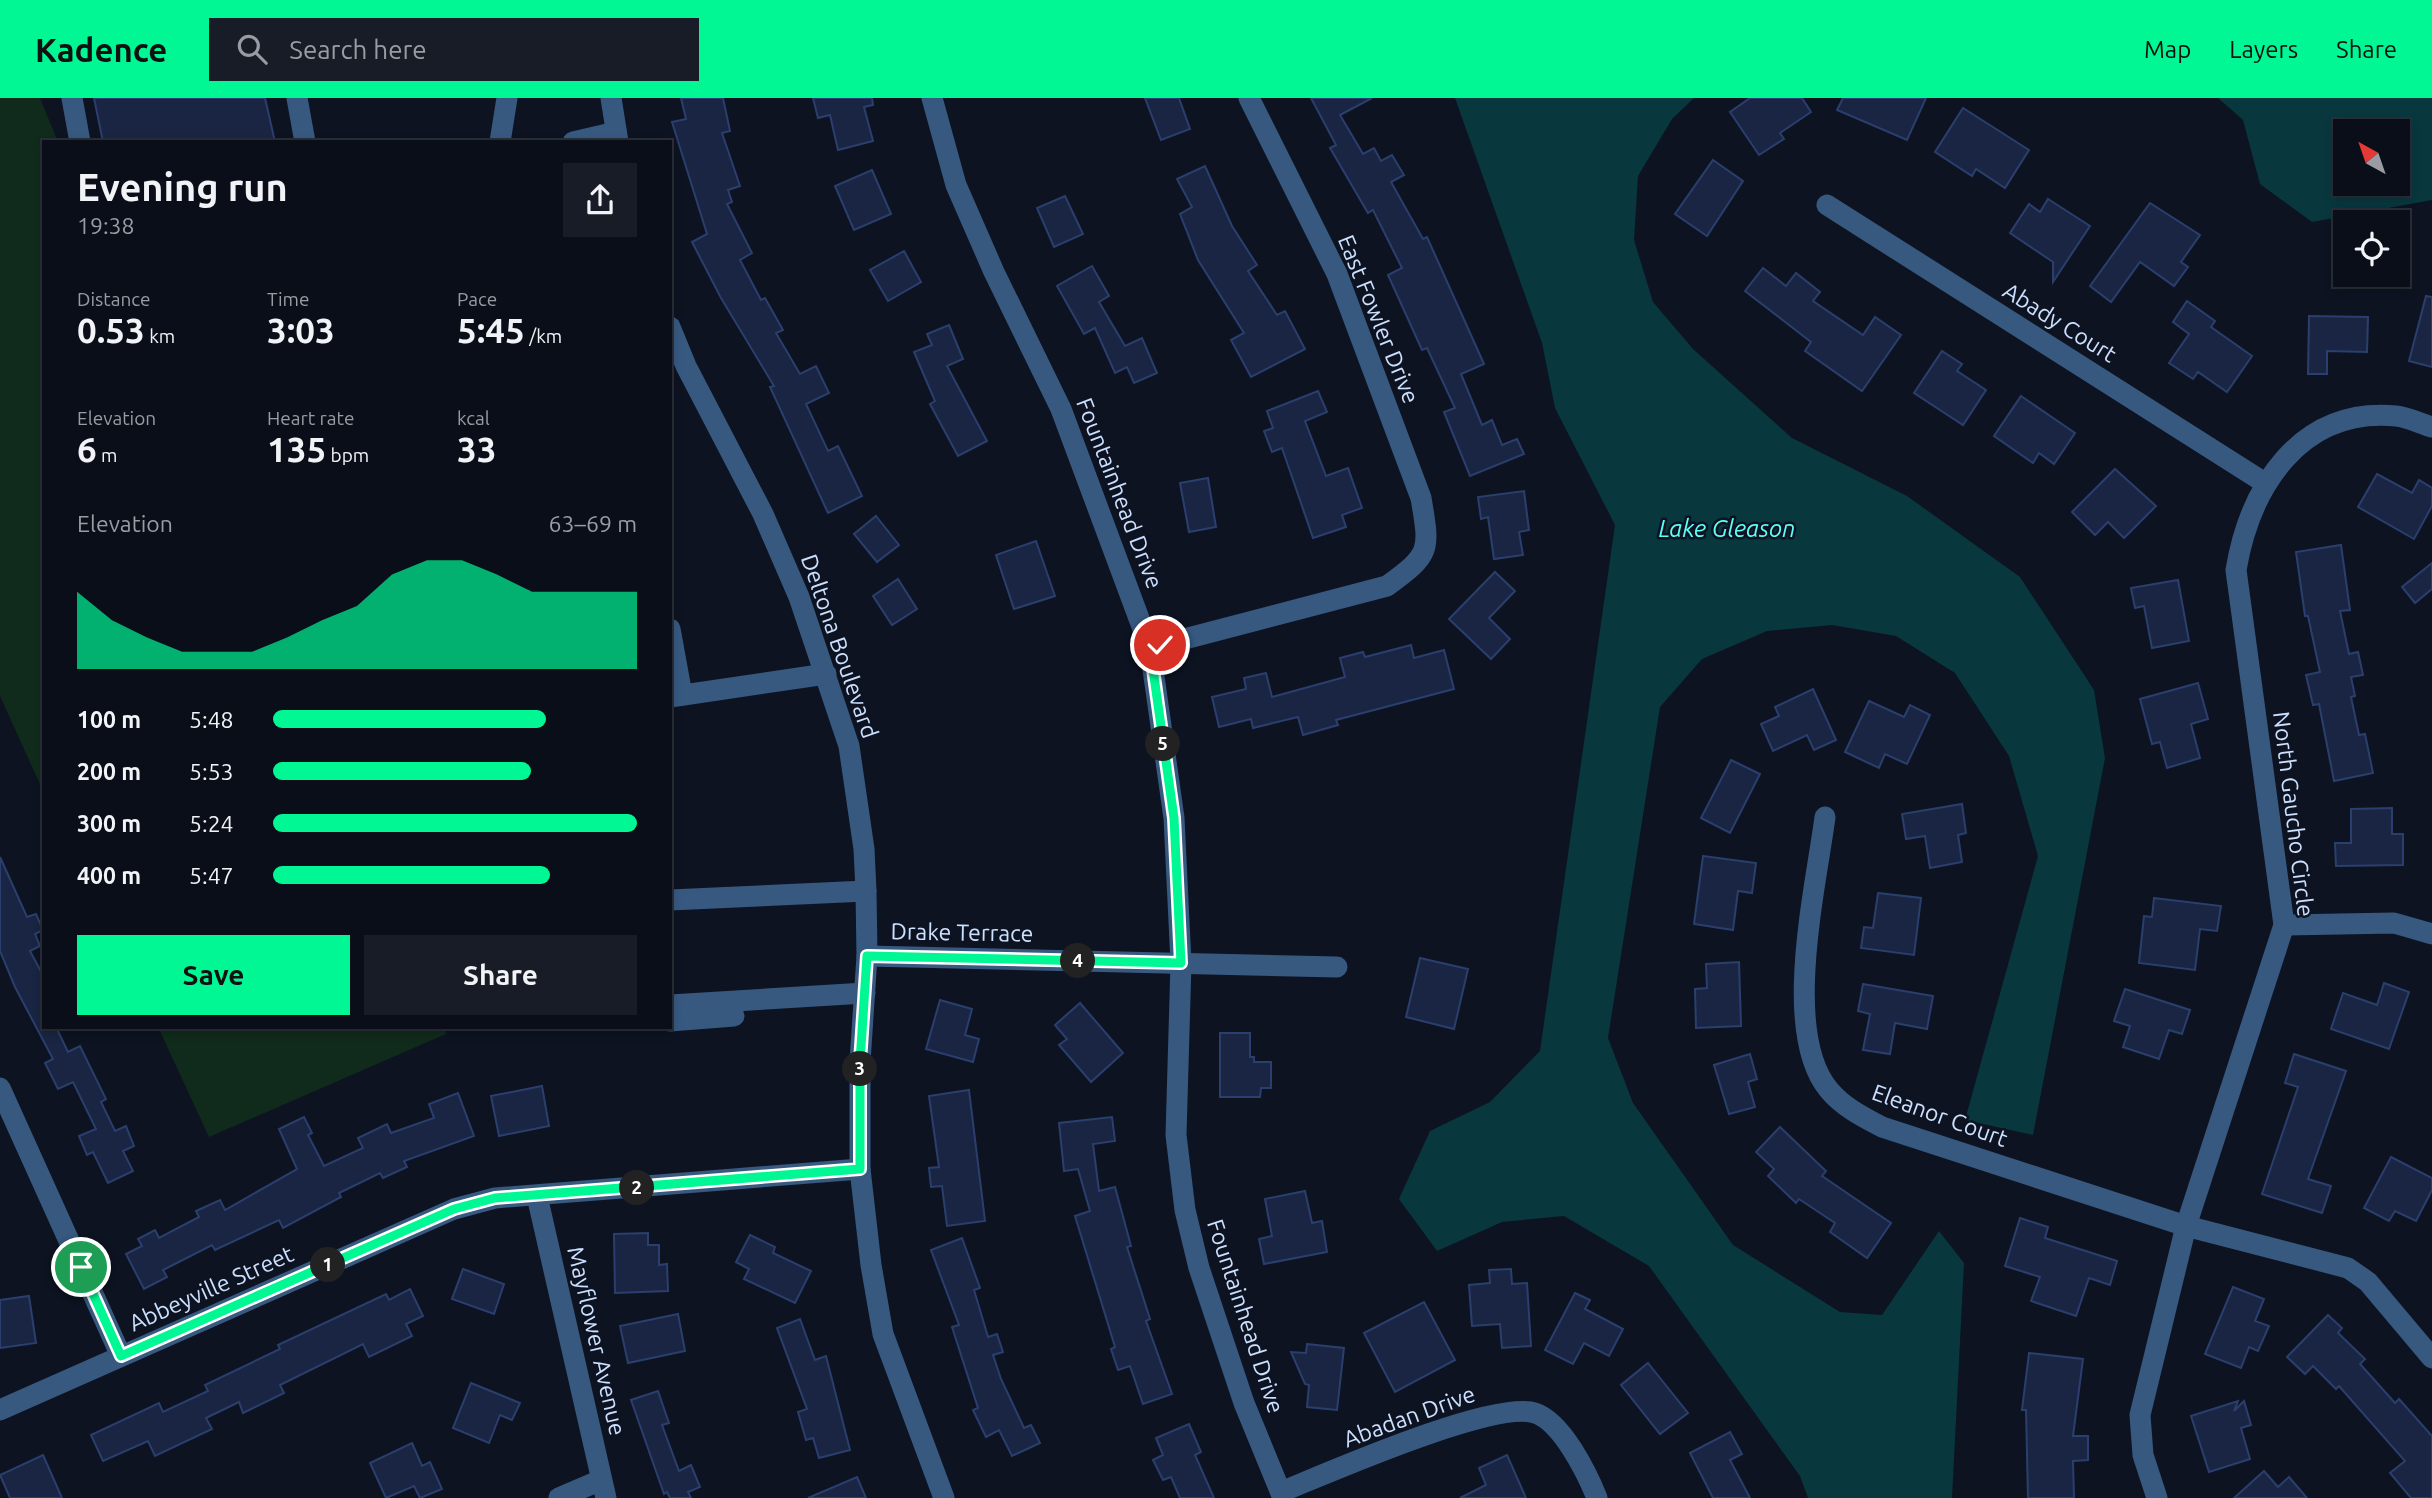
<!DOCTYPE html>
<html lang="en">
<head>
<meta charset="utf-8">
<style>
  :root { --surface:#0a0e19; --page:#181c26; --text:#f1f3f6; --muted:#999ca2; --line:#2a2e38; --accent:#00f794 }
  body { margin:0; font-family:Ubuntu,sans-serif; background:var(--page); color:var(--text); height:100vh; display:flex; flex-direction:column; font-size:26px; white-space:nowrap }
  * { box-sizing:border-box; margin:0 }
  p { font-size:23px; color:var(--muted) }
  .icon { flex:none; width:38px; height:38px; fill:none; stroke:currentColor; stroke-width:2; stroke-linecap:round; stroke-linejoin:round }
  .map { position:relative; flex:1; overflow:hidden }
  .sheet { position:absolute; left:42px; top:42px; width:630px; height:889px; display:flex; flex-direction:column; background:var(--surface); border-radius:0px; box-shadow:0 4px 10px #0003,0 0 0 2px var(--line) }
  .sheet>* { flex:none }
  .needle { width:46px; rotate:320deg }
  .controls { position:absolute; left:2333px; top:21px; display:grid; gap:14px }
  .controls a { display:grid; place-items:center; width:77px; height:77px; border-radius:0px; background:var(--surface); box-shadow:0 4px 10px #0003,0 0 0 2px var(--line); font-size:35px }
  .pin { position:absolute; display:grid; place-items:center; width:60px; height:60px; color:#fff; margin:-30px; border:4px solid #fff; border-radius:50%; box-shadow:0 2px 7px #0007 }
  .km { position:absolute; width:35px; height:35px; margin:-18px; border-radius:50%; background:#222; color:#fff; font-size:19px; line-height:35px; text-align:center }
  .round { display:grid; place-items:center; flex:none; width:74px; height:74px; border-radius:0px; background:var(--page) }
  .headline { display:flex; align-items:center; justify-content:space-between; height:119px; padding:0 35px }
  h1 { font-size:38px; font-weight:700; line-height:52px }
  .stats { display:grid; grid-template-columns:repeat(3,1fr); gap:10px; height:119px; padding:7px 35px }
  .stats div { display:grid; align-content:center }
  .stats b { font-size:35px; font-weight:700 }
  .stats small { font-size:19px; font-weight:400 }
  .stats p { font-size:19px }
  .chart { height:196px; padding:14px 35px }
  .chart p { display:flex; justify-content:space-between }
  .chart svg { width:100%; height:126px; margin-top:7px; fill:var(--accent); opacity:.7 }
  .button { display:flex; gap:14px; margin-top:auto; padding:14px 35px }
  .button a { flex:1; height:80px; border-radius:0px; background:var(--accent); color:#111; font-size:28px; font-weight:700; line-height:80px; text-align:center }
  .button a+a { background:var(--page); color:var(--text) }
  ul { padding:0 35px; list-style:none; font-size:23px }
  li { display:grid; grid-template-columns:112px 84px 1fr; align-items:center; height:52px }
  li i { height:18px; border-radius:9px; background:var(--accent) }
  header { display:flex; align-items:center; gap:42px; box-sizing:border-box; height:98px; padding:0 35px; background:var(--accent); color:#111 }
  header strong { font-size:33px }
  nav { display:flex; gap:38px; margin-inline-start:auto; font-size:24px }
  .search { width:490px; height:63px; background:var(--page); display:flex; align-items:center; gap:18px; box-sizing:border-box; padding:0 24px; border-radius:0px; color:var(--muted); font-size:26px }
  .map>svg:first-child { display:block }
  .green { fill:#102b1c }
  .water { fill:#09373e; fill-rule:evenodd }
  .building { fill:#192542; stroke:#2a3f6e; stroke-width:2 }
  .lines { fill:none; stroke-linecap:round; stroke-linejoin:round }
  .minor { stroke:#375980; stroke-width:21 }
  .route-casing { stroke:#fff; stroke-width:14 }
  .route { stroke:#00f794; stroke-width:9 }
  .labels { text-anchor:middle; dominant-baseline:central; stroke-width:5; stroke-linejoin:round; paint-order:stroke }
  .street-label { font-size:23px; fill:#cce0ff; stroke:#0d1321 }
  .water-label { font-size:24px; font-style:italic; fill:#5afff9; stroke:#0d1321 }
</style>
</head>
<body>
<header>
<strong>Kadence</strong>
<div class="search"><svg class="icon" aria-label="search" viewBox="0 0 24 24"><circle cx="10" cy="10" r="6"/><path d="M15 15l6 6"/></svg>Search here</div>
<nav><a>Map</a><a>Layers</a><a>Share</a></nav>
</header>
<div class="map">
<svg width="2432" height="1400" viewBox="0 0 2432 1400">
  <rect width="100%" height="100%" fill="#0d1321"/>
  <g class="green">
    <polygon points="0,0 40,0 58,44 44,44 44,695 0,598"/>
    <polygon points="158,929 444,929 446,936 209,1039"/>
  </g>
  <g class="water">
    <polygon points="1455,0 1694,0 1672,21 1638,78 1634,142 1653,204 1693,251 1792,340 1907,398 2020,479 2094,592 2105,660 2033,1037 1965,1022 2038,758 2009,658 1955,575 1896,538 1832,527 1767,533 1702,561 1660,609 1608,940 1633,1005 1733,1147 1840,1214 1882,1217 1939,1133 1964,1165 1952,1400 1808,1400 1800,1378 1649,1168 1564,1118 1502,1124 1437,1153 1399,1101 1430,1033 1490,1004 1540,953 1615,427 1555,310 1542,245"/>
    <path d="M 2218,0 L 2432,0 L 2432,102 L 2312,124 L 2260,86 L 2243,22 ZM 2345,33 L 2398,33 L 2398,86 L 2345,86 Z"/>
  </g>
  <g class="building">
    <polygon points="94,0 265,0 275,44 103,44"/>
    <polygon points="681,0 723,0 730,33 722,35 740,88 728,92 732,104 727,106 752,155 740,162 761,202 765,200 783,232 776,235 800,276 816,268 829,295 806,306 828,353 838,348 862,398 828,415 770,289 774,288 721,200 692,144 707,136 672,24 686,21"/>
    <polygon points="813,0 872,0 873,7 864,9 873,43 838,52 830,17 818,20"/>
    <polygon points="1145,0 1179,0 1190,31 1161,42"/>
    <polygon points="1311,0 1372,0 1340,17 1363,56 1374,50 1381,63 1392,57 1404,77 1391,84 1423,141 1427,139 1484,266 1461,276 1482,327 1492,322 1502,347 1517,341 1524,356 1470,378 1444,314 1455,310 1427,250 1422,252 1388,177 1402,170 1373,112 1368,115 1330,50 1336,47"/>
    <polygon points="1750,0 1802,0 1811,14 1780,35 1784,41 1759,57 1730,14"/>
    <polygon points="1843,0 1926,0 1907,42 1837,12"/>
    <polygon points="1963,10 2029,52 2005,90 1976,71 1972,78 1935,54"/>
    <polygon points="1713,62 1743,83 1707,138 1675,116"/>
    <polygon points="1205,68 1232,128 1257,167 1248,173 1277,217 1285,213 1305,251 1251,279 1231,242 1244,235 1198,162 1180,116 1192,109 1177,81"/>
    <polygon points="872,72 891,116 854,132 835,88"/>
    <polygon points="1065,98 1083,136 1054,149 1037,110"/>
    <polygon points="2048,101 2090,128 2053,184 2053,164 2010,135 2029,106 2040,114"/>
    <polygon points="2150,105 2200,137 2181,164 2188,169 2174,188 2140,164 2111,204 2090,188"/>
    <polygon points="904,153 921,184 888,203 870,172"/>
    <polygon points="1092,168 1109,198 1099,204 1125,248 1142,240 1157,275 1134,285 1127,269 1115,275 1095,230 1084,236 1057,188"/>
    <polygon points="1763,170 1786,188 1796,175 1820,194 1813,203 1863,237 1875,219 1901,237 1862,293 1805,253 1811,244 1745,193"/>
    <polygon points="2426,198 2432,199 2432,269 2409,263"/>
    <polygon points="2187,203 2215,223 2211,229 2252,258 2227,294 2198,274 2193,281 2169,265 2189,236 2173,224"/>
    <polygon points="2309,218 2368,219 2367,254 2327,253 2327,276 2308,276"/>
    <polygon points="949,227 963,261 947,268 987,343 958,358 930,306 935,303 914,254 932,247 927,236"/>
    <polygon points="1942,253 1962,266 1957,273 1986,292 1963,327 1914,295"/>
    <polygon points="1318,293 1327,314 1305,323 1326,378 1348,370 1362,410 1342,417 1346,429 1313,440 1282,350 1272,354 1264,333 1273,330 1267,313"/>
    <polygon points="2021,298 2075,335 2054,366 2039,355 2033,365 1994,338"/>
    <polygon points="2115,371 2156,408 2124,440 2108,424 2095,437 2072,414"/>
    <polygon points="2377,376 2412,395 2419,382 2432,390 2432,408 2414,441 2358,409"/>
    <polygon points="1208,380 1216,429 1189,434 1180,385"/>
    <polygon points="1524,393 1529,432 1519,434 1523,457 1494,461 1488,419 1481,421 1478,399"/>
    <polygon points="876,418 899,447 877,464 854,436"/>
    <polygon points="1036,443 1055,498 1014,511 996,457"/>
    <polygon points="2341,447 2350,512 2340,513 2349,556 2358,554 2363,577 2351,579 2355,598 2351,599 2359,637 2365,636 2373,675 2334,683 2319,606 2313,607 2306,577 2320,574 2308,518 2305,518 2296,454"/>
    <polygon points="2432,465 2432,491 2415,505 2402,489"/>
    <polygon points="1495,474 1515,493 1489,520 1510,541 1491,561 1449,521"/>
    <polygon points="898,481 917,511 892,527 873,498"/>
    <polygon points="2178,482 2189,543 2152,550 2144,508 2135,510 2131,490"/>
    <polygon points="1411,547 1414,560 1444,552 1454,591 1336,622 1338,627 1303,637 1298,619 1253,630 1251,621 1219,629 1212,599 1246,591 1244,580 1266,575 1272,599 1345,579 1340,560 1363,554 1365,559"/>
    <polygon points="2198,585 2208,621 2191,626 2200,660 2167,670 2160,644 2152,646 2140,601"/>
    <polygon points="1813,591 1836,642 1814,652 1807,637 1773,653 1761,626 1779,618 1775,609"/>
    <polygon points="1869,603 1904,619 1910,607 1930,617 1907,666 1885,656 1879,670 1845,654"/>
    <polygon points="1731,662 1760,676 1730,735 1701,720"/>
    <polygon points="1962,706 1966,735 1958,737 1962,764 1930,770 1925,738 1906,741 1902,716"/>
    <polygon points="2392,710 2392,736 2403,736 2403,767 2336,768 2335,745 2351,745 2351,711"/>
    <polygon points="1703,758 1756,765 1752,795 1738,793 1733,832 1694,826"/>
    <polygon points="0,759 27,819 36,816 43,832 35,836 40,848 30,853 44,879 44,929 56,929 68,954 80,948 106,1001 101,1004 115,1033 126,1028 134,1048 123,1053 133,1073 108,1085 93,1054 87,1057 79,1038 96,1031 73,984 58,991 45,965 53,961 15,889 0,853"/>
    <polygon points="1878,795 1921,800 1914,857 1861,850 1864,829 1873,830"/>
    <polygon points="2154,800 2221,808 2217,833 2200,831 2195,872 2139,865 2144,818 2152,819"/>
    <polygon points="1420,860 1468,871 1454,931 1406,919"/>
    <polygon points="1739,864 1741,928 1696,930 1695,891 1707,890 1706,866"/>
    <polygon points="2384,885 2409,894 2389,951 2331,931 2343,895 2377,907"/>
    <polygon points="1863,886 1933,898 1927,931 1895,925 1890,956 1863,952 1870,916 1858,913"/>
    <polygon points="2125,891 2190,912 2182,936 2169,932 2159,961 2123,949 2130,928 2114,923"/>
    <polygon points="940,902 972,911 965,937 979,941 973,964 926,951"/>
    <polygon points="1080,905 1123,955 1091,984 1059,947 1067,941 1055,927"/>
    <polygon points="1220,935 1250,935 1250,959 1254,959 1254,964 1271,964 1271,990 1261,990 1260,999 1220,999"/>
    <polygon points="1750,956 1757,981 1748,984 1755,1009 1729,1016 1714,967"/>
    <polygon points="2294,956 2346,973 2308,1081 2331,1088 2322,1115 2262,1096 2298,989 2285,985"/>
    <polygon points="542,988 549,1028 499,1038 491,998"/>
    <polygon points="969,992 985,1123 947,1128 942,1088 931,1089 929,1070 939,1069 929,998"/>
    <polygon points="458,995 474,1038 404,1063 407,1069 383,1080 380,1075 339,1095 341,1099 283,1130 279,1122 215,1152 212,1147 163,1172 167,1179 144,1191 126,1156 142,1148 138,1141 155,1132 159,1140 199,1119 196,1113 220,1102 225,1112 297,1071 279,1031 304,1019 312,1035 308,1037 324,1068 363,1050 358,1040 387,1026 391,1035 434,1020 429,1006"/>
    <polygon points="1112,1019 1115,1043 1093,1046 1099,1093 1115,1089 1131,1148 1127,1149 1150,1221 1146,1223 1172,1296 1143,1306 1130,1268 1118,1272 1111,1251 1115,1249 1075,1118 1090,1113 1078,1071 1064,1073 1059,1025"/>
    <polygon points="1780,1029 1826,1073 1822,1078 1891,1125 1867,1160 1830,1134 1835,1125 1799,1101 1796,1105 1768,1078 1774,1071 1756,1054"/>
    <polygon points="2391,1059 2432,1080 2432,1092 2416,1123 2395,1113 2389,1123 2364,1110"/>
    <polygon points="1305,1093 1312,1125 1322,1123 1327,1154 1264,1166 1259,1141 1272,1138 1265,1101"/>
    <polygon points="2020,1120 2048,1129 2045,1140 2117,1163 2110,1187 2089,1180 2076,1218 2031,1203 2040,1179 2005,1168"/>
    <polygon points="648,1135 648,1147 659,1147 659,1167 667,1166 668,1193 615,1195 614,1136"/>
    <polygon points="750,1137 775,1149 773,1155 811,1173 795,1205 744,1181 749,1171 736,1164"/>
    <polygon points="962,1140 980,1190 974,1192 988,1239 997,1236 1003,1254 993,1257 1001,1281 1024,1330 1031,1327 1040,1345 1012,1358 999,1332 986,1339 973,1312 978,1310 952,1229 959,1227 931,1152"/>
    <polygon points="463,1171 504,1186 494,1216 452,1201"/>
    <polygon points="1511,1171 1512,1186 1527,1185 1531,1248 1502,1250 1500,1226 1472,1228 1469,1187 1490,1185 1489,1172"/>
    <polygon points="2233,1189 2264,1201 2255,1223 2269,1228 2258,1253 2249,1249 2241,1270 2205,1256"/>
    <polygon points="410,1191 423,1218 406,1226 412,1238 369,1259 363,1246 280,1287 284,1295 243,1315 239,1304 206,1320 212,1331 155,1358 148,1343 103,1363 91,1337 159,1305 163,1314 208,1293 205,1287 280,1251 278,1247 386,1196 389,1202"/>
    <polygon points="1575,1195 1590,1202 1585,1211 1623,1231 1609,1258 1584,1245 1573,1266 1545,1252"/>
    <polygon points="29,1198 36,1245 0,1250 0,1202"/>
    <polygon points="1424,1204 1455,1262 1395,1294 1364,1235"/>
    <polygon points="678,1216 685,1253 628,1265 620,1228"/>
    <polygon points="2328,1217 2342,1230 2338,1235 2365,1261 2360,1266 2395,1305 2399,1301 2432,1338 2432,1400 2411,1400 2390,1375 2405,1363 2339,1288 2336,1291 2313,1268 2305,1276 2287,1259"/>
    <polygon points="800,1221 815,1262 826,1258 850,1352 819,1360 813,1340 806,1342 798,1314 807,1311 777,1230"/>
    <polygon points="1307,1246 1344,1250 1337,1312 1307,1309 1309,1287 1305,1286 1291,1254 1306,1255"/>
    <polygon points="2029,1255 2083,1261 2073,1338 2088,1338 2088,1362 2073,1363 2074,1400 2028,1400 2026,1312 2022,1312"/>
    <polygon points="1648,1265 1688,1315 1660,1336 1621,1287"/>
    <polygon points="471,1285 520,1305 512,1322 500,1317 489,1345 453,1330"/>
    <polygon points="658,1293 669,1325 662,1327 679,1373 691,1367 700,1389 688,1394 691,1400 670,1400 667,1394 664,1396 631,1302"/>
    <polygon points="2238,1303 2234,1313 2244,1303 2251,1327 2241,1330 2250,1361 2209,1374 2191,1318"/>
    <polygon points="1189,1326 1201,1354 1195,1357 1214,1400 1180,1400 1171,1379 1163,1382 1153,1362 1163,1357 1156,1340"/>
    <polygon points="1730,1334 1742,1356 1730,1362 1750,1400 1713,1400 1690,1355"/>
    <polygon points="412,1345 422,1368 430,1364 442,1391 420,1400 414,1388 386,1400 370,1365"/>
    <polygon points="43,1357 62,1400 10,1400 0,1377"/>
    <polygon points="1507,1357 1526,1400 1460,1400 1486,1387 1479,1370"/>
    <polygon points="2264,1373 2278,1389 2289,1379 2307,1400 2234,1400"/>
    <polygon points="857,1379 866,1400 808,1400"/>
  </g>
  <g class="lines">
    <g class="minor">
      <polyline points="72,0 80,44"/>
      <polyline points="297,0 305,44"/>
      <polyline points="611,0 618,44"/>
      <polyline points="932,0 956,87 994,174 1061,311 1150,550 1174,720 1181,865 1176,1037 1185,1112 1199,1170 1244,1305 1283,1400"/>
      <polyline points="500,44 507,0"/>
      <polyline points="573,44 616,34"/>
      <polyline points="1827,107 2265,385"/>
      <polyline points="670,229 686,268 763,416 799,499 849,648 864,751 866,793 867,858 860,964 860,1071 871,1167 883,1236 944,1400"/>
      <polyline points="670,531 682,597"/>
      <path d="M 1150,550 L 1387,488 C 1431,456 1430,453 1421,400 L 1337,176 L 1249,0"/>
      <polyline points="670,599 826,576"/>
      <path d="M 1825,719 C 1816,789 1781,935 1829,992 C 1843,1009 1863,1019 1882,1029 L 2186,1128 L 2348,1170 L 2368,1184 L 2432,1260"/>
      <polyline points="670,802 866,793"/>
      <polyline points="2284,827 2394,825 2432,836"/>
      <polyline points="867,858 1337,869"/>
      <polyline points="670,907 865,895"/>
      <polyline points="670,923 734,918"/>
      <polyline points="0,990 121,1258"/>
      <polyline points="537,1098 606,1400"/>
      <polyline points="0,1312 454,1111 495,1100 860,1071"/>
      <path d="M 1281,1394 C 1328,1375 1493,1302 1535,1315 C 1562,1324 1587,1375 1597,1400"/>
      <polyline points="559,1400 601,1382"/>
      <path d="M 2157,1400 L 2143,1357 L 2140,1317 L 2186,1128 L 2284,827 L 2236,472 C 2250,389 2300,309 2396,318 C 2408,319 2421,326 2432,329"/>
    </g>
  </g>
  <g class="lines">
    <defs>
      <polyline id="route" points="81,1169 121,1258 454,1111 495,1100 860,1071 860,964 867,858 1181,865 1174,720 1150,550 1160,547"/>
    </defs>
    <use href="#route" class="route-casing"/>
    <use href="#route" class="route"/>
  </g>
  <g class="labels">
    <g class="street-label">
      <text transform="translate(1379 221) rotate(68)">East Fowler Drive</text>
      <text transform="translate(2060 224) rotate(32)">Abady Court</text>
      <text transform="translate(1120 395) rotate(69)">Fountainhead Drive</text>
      <text transform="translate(840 548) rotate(71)">Deltona Boulevard</text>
      <text transform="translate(2294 716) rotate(83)">North Gaucho Circle</text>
      <text transform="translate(962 834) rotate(1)">Drake Terrace</text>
      <text transform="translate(1940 1017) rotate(20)">Eleanor Court</text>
      <text transform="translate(211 1190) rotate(-24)">Abbeyville Street</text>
      <text transform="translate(1246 1218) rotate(72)">Fountainhead Drive</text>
      <text transform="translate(597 1243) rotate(77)">Mayflower Avenue</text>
      <text transform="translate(1409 1318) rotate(-20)">Abadan Drive</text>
    </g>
    <g class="water-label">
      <text x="1727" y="430">Lake Gleason</text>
    </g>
  </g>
</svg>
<div class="controls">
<a><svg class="needle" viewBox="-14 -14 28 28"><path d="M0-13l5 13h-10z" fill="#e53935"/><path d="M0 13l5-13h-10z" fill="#999ca2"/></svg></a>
<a><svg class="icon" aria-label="locate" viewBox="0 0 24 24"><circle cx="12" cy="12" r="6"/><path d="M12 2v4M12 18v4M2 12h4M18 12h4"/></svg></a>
</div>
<div class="pin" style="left:81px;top:1169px;background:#1e9e55"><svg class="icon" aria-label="arrive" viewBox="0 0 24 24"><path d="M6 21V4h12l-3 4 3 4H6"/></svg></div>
<div class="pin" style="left:1160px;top:547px;background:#d93025"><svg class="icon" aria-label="check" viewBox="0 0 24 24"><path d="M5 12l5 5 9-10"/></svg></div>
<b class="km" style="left:328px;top:1167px">1</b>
<b class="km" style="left:637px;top:1090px">2</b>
<b class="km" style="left:860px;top:971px">3</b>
<b class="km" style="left:1078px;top:863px">4</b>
<b class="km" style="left:1163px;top:646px">5</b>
<section class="sheet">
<div class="headline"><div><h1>Evening run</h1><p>19:38</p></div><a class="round"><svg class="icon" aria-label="share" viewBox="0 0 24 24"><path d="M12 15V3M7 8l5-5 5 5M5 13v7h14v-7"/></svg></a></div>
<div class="stats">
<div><p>Distance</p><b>0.53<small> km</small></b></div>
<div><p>Time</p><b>3:03</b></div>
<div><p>Pace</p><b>5:45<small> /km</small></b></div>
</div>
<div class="stats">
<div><p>Elevation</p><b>6<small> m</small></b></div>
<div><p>Heart rate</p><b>135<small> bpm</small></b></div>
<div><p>kcal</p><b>33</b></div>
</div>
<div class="chart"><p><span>Elevation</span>63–69 m</p>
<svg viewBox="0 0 160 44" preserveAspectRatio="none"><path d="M0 44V17L10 27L20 33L30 38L40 38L50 38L60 33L70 27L80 22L90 11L100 6L110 6L120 11L130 17L140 17L150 17L160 17V44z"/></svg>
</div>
<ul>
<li><b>100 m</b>5:48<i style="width:75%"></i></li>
<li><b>200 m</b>5:53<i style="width:71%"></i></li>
<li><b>300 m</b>5:24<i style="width:100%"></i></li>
<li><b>400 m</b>5:47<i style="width:76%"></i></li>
</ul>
<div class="button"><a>Save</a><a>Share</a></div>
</section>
</div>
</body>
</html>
